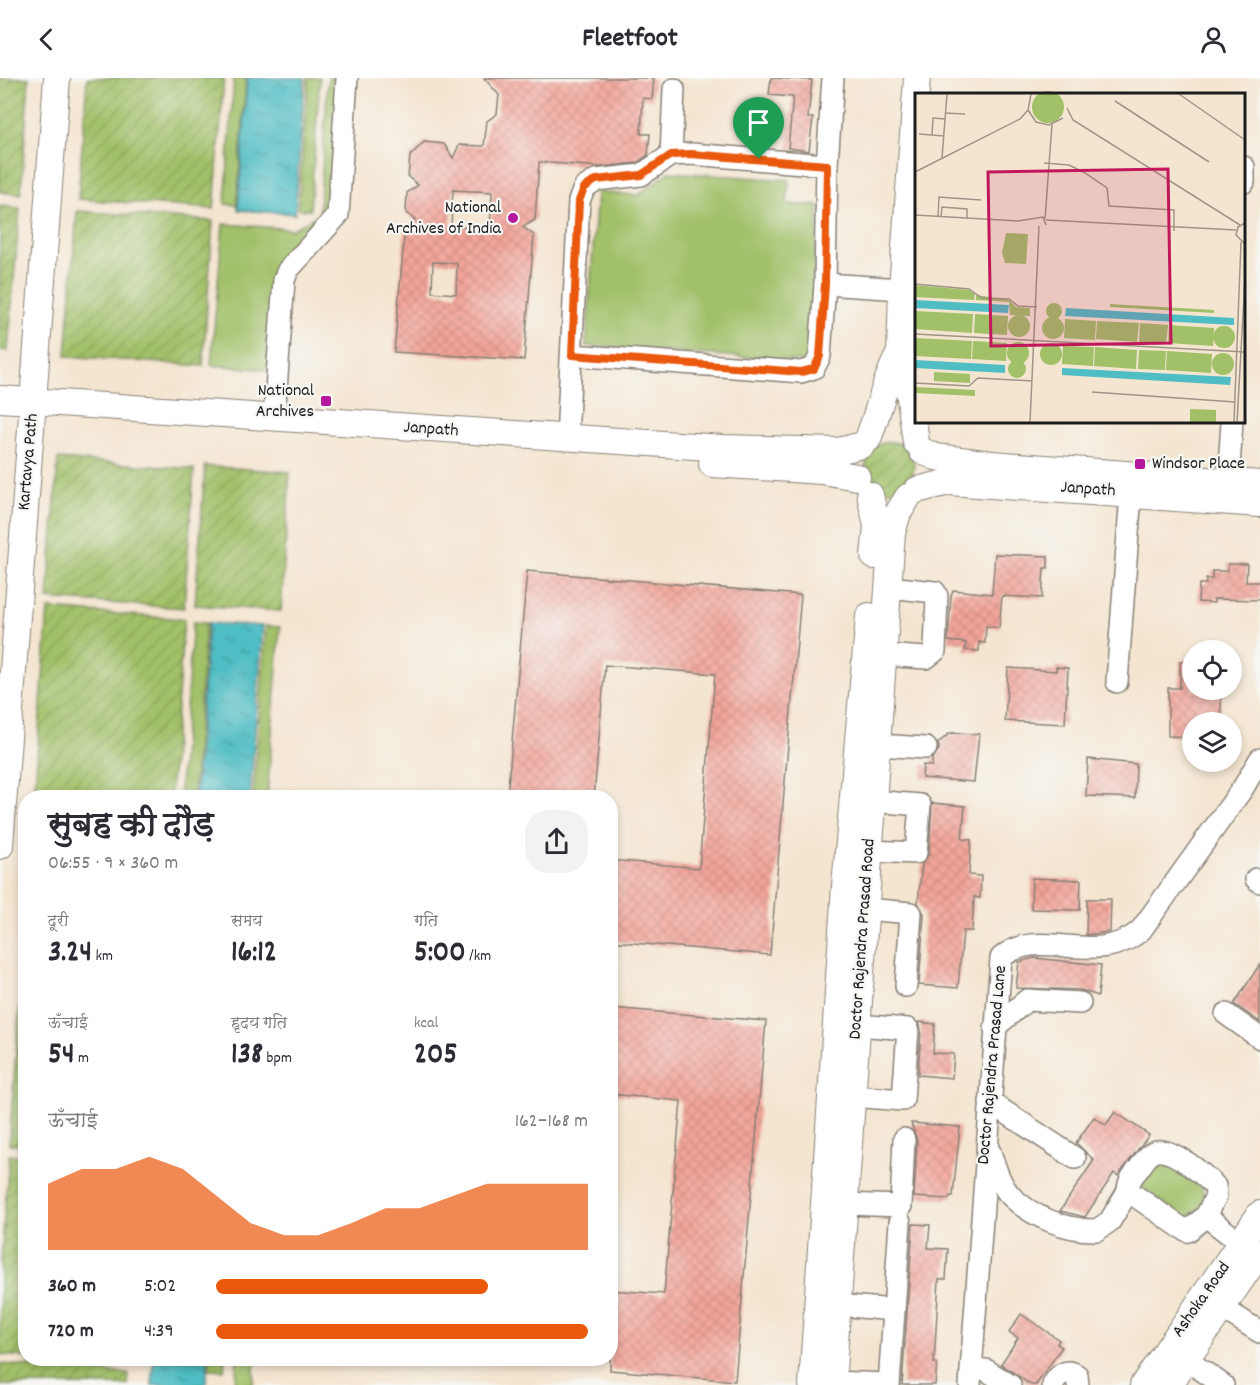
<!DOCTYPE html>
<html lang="hi">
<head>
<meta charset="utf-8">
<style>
  :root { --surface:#fff; --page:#f2f2f3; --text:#2b2b33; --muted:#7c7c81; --accent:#ea580c }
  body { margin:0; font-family:Dekko,"Playpen Sans Deva",sans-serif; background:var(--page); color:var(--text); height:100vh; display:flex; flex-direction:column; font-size:22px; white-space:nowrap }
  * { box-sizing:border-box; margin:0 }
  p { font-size:20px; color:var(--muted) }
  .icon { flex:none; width:33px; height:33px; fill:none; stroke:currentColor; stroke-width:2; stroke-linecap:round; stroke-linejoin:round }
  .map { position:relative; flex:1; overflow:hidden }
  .drawer { position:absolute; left:18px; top:712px; width:600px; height:576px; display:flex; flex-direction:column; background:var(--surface); border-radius:24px; box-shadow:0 3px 9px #0003 }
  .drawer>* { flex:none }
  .controls { position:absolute; left:1182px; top:562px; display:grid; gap:12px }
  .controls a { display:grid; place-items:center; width:60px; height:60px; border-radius:50%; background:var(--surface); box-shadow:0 3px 9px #0003; font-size:30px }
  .pin { position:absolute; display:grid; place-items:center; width:51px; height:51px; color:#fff; margin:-62px -26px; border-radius:50% 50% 50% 0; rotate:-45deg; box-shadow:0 0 6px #0007 }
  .pin .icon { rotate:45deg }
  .round { display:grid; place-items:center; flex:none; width:63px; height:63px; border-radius:24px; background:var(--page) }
  .summary { display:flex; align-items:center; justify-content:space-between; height:102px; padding:0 30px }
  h1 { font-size:33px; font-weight:800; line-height:45px }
  .metrics { display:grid; grid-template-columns:repeat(3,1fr); gap:9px; height:102px; padding:6px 30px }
  .metrics div { display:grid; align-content:center }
  .metrics b { font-size:30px; font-weight:800 }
  .metrics small { font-size:16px; font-weight:400 }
  .metrics p { font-size:16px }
  .chart { height:168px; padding:12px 30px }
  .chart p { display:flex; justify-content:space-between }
  .chart svg { width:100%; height:108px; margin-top:6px; fill:var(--accent); opacity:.7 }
  ul { padding:0 30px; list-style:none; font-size:20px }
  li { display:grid; grid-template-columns:96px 72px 1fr; align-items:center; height:45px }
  li i { height:15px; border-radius:8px; background:var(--accent) }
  header { display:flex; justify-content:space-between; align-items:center; height:78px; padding:0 30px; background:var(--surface); font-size:27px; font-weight:800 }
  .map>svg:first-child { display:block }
  .grass { fill:#a1c068; stroke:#5e6e42; stroke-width:1.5 }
  .garden { fill:url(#garden-furrows); stroke:#5e6e42; stroke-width:1.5 }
  .water { fill:url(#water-ripples); stroke:#366c70; stroke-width:1.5 }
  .building { fill:url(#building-cross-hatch); fill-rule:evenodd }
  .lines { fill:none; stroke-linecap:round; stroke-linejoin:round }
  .minor-casing { stroke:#888076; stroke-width:24 }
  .major-casing { stroke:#888076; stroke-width:28 }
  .minor { stroke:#fff; stroke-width:21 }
  .major { stroke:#fff; stroke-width:26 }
  .route-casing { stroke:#fff; stroke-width:12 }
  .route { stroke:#ea580c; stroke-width:8 }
  .poi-dot { fill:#b5179e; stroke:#f6f6f2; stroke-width:2 }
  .labels { text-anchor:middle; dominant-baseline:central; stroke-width:4.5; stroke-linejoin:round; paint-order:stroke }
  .poi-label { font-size:18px; fill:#1c1c1c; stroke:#f6f6f2; text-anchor:end }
  .street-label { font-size:18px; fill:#1c1c1c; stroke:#f6f6f2 }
  .inset-road { fill:none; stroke:#9e9588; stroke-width:1.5 }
  .view { fill:#c2185b; fill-opacity:0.15; stroke:#c2185b; stroke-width:3 }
  .inset-edge { fill:none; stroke:#1c1c1c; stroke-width:3 }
</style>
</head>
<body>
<header><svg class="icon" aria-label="back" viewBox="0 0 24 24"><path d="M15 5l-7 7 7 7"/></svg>Fleetfoot<svg class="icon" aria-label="person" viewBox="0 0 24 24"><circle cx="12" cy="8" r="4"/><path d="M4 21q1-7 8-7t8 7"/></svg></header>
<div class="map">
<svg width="1260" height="1307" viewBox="0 0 1260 1307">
  <defs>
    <pattern id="garden-furrows" width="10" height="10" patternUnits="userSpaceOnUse" patternTransform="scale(1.5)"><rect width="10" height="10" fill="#a1c068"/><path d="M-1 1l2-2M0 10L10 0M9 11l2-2" fill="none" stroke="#8aa45a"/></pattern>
    <pattern id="water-ripples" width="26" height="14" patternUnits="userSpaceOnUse" patternTransform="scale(1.5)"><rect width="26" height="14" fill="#4fbdc4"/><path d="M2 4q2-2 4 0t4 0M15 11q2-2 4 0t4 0" fill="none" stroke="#41999e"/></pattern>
    <pattern id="building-cross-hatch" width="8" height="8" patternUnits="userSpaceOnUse" patternTransform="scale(1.5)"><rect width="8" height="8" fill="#f3a59a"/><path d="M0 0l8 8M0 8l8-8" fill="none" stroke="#d08d84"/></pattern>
  </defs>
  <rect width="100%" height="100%" fill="#f6f6f2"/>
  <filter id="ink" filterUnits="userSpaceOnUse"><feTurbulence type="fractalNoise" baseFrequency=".0167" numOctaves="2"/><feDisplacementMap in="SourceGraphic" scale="12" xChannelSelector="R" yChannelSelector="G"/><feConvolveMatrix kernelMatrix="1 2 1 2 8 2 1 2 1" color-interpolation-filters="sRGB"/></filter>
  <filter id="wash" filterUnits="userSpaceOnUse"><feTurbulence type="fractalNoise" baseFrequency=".008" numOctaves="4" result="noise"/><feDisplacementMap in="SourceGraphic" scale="24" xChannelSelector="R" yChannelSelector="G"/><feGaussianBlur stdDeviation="1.35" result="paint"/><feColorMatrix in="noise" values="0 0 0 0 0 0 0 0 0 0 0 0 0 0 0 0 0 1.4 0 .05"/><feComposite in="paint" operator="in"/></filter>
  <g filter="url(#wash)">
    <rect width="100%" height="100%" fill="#f4e5d0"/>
    <g class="grass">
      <polygon points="234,0 246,0 237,127 225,126"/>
      <polygon points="308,0 320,0 310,132 298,131"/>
      <polygon points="328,0 343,0 331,135 282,186 270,292 211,287 223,146 293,151 319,136"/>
      <polygon points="669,94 789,102 787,126 819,128 808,284 586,268 597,114 638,117"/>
      <polygon points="193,544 206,545 193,720 179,720"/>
      <polygon points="266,548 280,549 267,720 253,720"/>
      <path d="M 1167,1079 C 1190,1095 1227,1119 1185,1140 L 1135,1105 L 1142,1085 Z"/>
      <polygon points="210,1281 225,1281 224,1292 209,1291"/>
      <polygon points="237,1281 255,1281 253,1307 235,1307"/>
    </g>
    <g class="garden">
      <polygon points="0,0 29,0 21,116 0,114"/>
      <polygon points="87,0 224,0 214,131 78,121"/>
      <polygon points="0,128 20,130 8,273 0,272"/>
      <polygon points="77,133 213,143 203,288 66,278"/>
      <circle cx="890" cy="388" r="24"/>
      <polygon points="58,381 194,391 184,530 48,521"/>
      <polygon points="205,388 290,394 281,533 195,527"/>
      <polygon points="48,531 184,541 170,720 34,720"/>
      <polygon points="25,858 26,1067 25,1067 9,1066"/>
      <polygon points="9,1077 25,1078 25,1279 0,1277 0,1196"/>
      <polygon points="47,1281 129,1281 129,1287"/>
      <polygon points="0,1286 129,1296 128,1307 0,1307"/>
    </g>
    <g class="water">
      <polygon points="247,0 305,0 295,136 238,132"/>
      <polygon points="208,545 263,548 250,720 195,720"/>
      <polygon points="154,1281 208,1281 206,1307 152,1307"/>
    </g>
    <g id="blocks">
      <g class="building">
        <path d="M 484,0 L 654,0 L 652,21 L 643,20 L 641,56 L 650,56 L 648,77 L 637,85 L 601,89 L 539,84 L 535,142 L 523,149 L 534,157 L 524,282 L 394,274 L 405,150 L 415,142 L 406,135 L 407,115 L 418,107 L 408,99 L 410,78 L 424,64 L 444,66 L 453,80 L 459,67 L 484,68 L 487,43 L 497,36 L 499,17 ZM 453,112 L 492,114 L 490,150 L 451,148 ZM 433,184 L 457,185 L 456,216 L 432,214 Z"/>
        <polygon points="771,0 812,2 808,40 813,40 809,73 788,70 793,19 769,17"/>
        <polygon points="995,476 1048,478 1048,490 1044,490 1042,520 1002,518 999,550 986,548 985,565 979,564 979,573 965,572 966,565 948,563 951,518 953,512 992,516"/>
        <polygon points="1228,486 1247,486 1246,504 1260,504 1260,522 1214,521 1214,525 1198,524 1199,506 1206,506 1206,501 1212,501 1212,493 1228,493"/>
        <polygon points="527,493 801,517 770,877 610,863 610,782 699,790 715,596 605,587 594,720 507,720"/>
        <polygon points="1180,583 1192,583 1192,612 1221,614 1221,645 1192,645 1192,659 1168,658 1168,610 1180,610"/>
        <polygon points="1056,589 1068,590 1065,646 1005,643 1008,590 1056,593"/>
        <polygon points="950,655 979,656 974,704 922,700 923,687 932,688 932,681 939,671 938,665"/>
        <polygon points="1088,681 1136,686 1135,720 1086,718"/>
        <polygon points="932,725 965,728 962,761 971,762 969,797 981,798 980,820 974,819 972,853 963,853 958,910 919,907 924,836 918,825 922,786 929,776"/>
        <polygon points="1032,800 1081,802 1080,832 1031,831"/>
        <polygon points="1087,821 1111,821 1110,854 1086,857"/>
        <polygon points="1034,880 1101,887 1098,918 1081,912 1016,910 1019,884"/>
        <polygon points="1260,886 1260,944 1234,926"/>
        <polygon points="610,930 766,943 735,1303 610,1292 610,1212 664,1216 681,1023 610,1016"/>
        <polygon points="919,944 935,946 933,975 954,976 952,1000 918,997 921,952"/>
        <polygon points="1115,1034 1149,1057 1118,1098 1114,1095 1085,1139 1060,1133 1094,1082 1076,1065 1094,1039 1106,1047"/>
        <polygon points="911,1045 960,1049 953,1118 950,1118 949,1121 914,1119 917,1062"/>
        <polygon points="913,1146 930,1147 928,1170 948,1171 946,1201 939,1201 934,1285 937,1285 935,1307 902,1307"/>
        <polygon points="1021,1236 1059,1262 1057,1266 1062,1269 1036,1307 1031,1307 1001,1286 1018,1260 1009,1254"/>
      </g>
    </g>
  </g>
  <g filter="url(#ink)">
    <use href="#blocks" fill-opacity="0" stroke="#888076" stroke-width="1.5"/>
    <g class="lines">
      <defs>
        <g id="minor">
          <polyline points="671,77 674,11"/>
          <polyline points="827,87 833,0"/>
          <polyline points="1244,89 1244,104"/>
          <polyline points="825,206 902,211"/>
          <polyline points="274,340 284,202 288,192 338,137 347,0"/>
          <polyline points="567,361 579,123 584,110 596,102 641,97 671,77 691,76 827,87 825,206 820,278 814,290 801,294 572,277"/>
          <polyline points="1228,404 1232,344"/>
          <polyline points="884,577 926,580 935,573 937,518 935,514 889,509"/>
          <polyline points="1117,604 1131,415"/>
          <polyline points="878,667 926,670"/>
          <polyline points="870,773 916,775 920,727 873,723"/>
          <polyline points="1256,801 1260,804"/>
          <polyline points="865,831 911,835 906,908"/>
          <polyline points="1226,936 1260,960"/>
          <polyline points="995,949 1027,922 1080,925"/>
          <polyline points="852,1018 903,1022 908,951 857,947"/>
          <polyline points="990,1024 1075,1080"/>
          <path d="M 990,1074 C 995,1088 999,1105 1010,1117 C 1031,1139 1068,1153 1097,1152 L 1110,1143 L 1128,1113"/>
          <polyline points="845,1126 901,1128 904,1061"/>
          <path d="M 1206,1138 L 1188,1153 L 1180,1149 L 1128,1113 C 1128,1103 1133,1097 1140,1089 C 1144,1083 1149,1075 1156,1073 C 1173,1070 1204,1097 1215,1108 L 1216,1118 L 1206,1138 L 1252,1174"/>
          <polyline points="837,1227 894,1232"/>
          <polyline points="1222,1230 1260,1254"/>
          <polyline points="1187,1282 1223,1307"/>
          <polyline points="986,1292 1010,1307"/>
          <polyline points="832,1304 889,1306"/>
          <polyline points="889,1307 900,1144"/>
          <path d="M 970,1307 L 1001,880 C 1039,846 1095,892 1141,852 L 1243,710 L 1260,681"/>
          <path d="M 1053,1307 C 1058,1297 1066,1290 1077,1297 L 1078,1307"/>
        </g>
        <g id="major">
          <polyline points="0,321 723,370 838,373 862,367"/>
          <path d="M 868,361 C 879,333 885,301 900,275"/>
          <polyline points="916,364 906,291 900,275 902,211 917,0"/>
          <polyline points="922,373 936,379 992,386 1260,406"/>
          <polyline points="712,386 822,393 857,399"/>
          <polyline points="917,412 949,404 1260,426"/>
          <polyline points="870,417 877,448 874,478"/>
          <polyline points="0,768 57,0"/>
          <polyline points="812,1307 845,808 869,538"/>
          <polyline points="832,1307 892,455 898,435 908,419"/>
          <polyline points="1143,1307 1260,1136"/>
          <polyline points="1169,1307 1260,1174"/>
        </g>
      </defs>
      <use href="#minor" class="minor-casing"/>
      <use href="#major" class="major-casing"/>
      <use href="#minor" class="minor"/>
      <use href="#major" class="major"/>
    </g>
  </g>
  <g class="lines" filter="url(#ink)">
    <defs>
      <polygon id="route" points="691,76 827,87 825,206 820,278 814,291 801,294 572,277 579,123 584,110 596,102 641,97 671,77"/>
    </defs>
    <use href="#route" class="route-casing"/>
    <use href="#route" class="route"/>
  </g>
  <g class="poi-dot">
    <circle cx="513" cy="140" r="6"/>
    <rect x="320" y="317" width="12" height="12" rx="3"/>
    <rect x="1134" y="380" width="12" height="12" rx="3"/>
  </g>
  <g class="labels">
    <g class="poi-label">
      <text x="501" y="130">National<tspan x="501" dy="21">Archives of India</tspan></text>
      <text x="314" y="313">National<tspan x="314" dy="21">Archives</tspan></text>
      <text x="1152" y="386" text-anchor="start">Windsor Place</text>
    </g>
    <g class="street-label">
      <text transform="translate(431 352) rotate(4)">Janpath</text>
      <text transform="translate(29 384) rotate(-85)">Kartavya Path</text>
      <text transform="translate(1088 412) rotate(4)">Janpath</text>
      <text transform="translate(863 861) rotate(-86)">Doctor Rajendra Prasad Road</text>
      <text transform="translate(993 987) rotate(-85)">Doctor Rajendra Prasad Lane</text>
      <text transform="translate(1202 1222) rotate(-55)">Ashoka Road</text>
    </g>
  </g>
  <g transform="translate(915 15)">
    <rect width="330" height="330" fill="#f4e5d0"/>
    <path d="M 91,140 L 113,141 L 111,171 L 90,170 L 87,160 ZM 61,202 L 94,207 L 101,214 L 115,215 L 115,223 L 95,222 L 94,209 L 61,207 ZM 195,211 L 299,217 L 299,220 L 195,214 ZM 0,294 L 60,297 L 60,303 L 0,300 Z" fill="#a1c068"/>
    <path d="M117 14a16 16 0 1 1 32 0a16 16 0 1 1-32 0ZM 275,316 L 301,317 L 301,329 L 275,329 Z" fill="#a1c068"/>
    <path d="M 0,192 L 54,197 L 60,201 L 59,207 L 0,204 ZM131 218a8 8 0 1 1 16 0a8 8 0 1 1-16 0ZM 0,218 L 58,221 L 57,240 L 0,236 ZM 60,221 L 93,223 L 92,242 L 59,240 ZM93 233a11 11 0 1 1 22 0a11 11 0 1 1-22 0ZM127 235a11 11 0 1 1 22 0a11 11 0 1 1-22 0ZM 150,226 L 181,228 L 180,247 L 149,245 ZM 182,228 L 224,230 L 222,249 L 181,246 ZM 225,230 L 253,232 L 251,251 L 224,249 ZM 254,232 L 299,235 L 298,253 L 253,250 ZM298 244a11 11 0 1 1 22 0a11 11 0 1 1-22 0ZM 0,245 L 57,248 L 56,266 L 0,263 ZM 58,248 L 92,250 L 91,268 L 57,266 ZM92 260a11 11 0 1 1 22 0a11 11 0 1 1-22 0ZM125 261a11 11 0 1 1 22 0a11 11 0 1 1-22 0ZM 148,253 L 179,254 L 178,273 L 147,271 ZM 180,254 L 222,257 L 221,276 L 179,273 ZM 224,257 L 251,258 L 250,277 L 223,276 ZM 252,258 L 297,261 L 296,280 L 251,277 ZM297 271a11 11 0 1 1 22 0a11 11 0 1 1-22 0ZM93 276a9 9 0 1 1 18 0a9 9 0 1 1-18 0ZM 19,279 L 55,281 L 55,290 L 19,288 Z" fill="#a1c068"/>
    <path d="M 0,207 L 94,212 L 93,220 L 0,215 ZM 151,215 L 319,225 L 319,232 L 150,223 ZM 0,267 L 90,272 L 90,280 L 0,275 ZM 147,275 L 316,284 L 315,292 L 147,282 Z" fill="#4fbdc4"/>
    <path class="inset-road" d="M 116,1 L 113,17 L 121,29 L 134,32 L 148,25M 264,1 L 330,47M 200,8 L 294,69M 152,15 L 158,27 L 325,132M 30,20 L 50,21M 4,41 L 29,43M 17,42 L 18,25 L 30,26M 27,65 L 32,1M 129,70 L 154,72 L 170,80 L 192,95 L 194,113 L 259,117 L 259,138M 0,79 L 105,26 L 113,17M 0,122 L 103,128 L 128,124 L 131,132M 23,124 L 24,104 L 66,107M 26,124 L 27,114 L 52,116 L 52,125M 130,126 L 137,31M 131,127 L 321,137M 330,130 L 323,134 L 321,142 L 330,151M 0,191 L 54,196 L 67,205 L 94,206 L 103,213 L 122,214M 0,241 L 330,259M 0,290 L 54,293 L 63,285 L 117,288M 177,299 L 320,309M 115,329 L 124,133M 319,329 L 326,149M 322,329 L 330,186"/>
    <path class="view" d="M 253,76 L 256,250 L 76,253 L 73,79 Z"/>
    <rect width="330" height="330" class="inset-edge"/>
  </g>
</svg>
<div class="controls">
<a><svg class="icon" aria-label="locate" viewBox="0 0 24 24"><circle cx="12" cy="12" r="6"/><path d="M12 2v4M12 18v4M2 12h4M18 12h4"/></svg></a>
<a><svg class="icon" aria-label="layers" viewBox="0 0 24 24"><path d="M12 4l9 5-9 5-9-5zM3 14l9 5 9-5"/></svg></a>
</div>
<div class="pin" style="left:759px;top:81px;background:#1e9e55"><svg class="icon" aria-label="arrive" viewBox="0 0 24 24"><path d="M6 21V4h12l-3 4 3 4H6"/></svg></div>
<section class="drawer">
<div class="summary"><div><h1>सुबह की दौड़</h1><p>06:55 · 9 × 360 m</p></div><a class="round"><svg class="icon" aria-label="share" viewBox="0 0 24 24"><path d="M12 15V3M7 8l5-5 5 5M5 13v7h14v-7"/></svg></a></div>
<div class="metrics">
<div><p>दूरी</p><b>3.24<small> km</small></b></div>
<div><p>समय</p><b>16:12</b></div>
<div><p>गति</p><b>5:00<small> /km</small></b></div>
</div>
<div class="metrics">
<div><p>ऊँचाई</p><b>54<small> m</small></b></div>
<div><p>हृदय गति</p><b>138<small> bpm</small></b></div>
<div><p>kcal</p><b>205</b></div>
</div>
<div class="chart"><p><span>ऊँचाई</span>162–168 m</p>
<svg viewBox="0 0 160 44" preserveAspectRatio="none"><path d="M0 44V17L10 11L20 11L30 6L40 11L50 22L60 33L70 38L80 38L90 33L100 27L110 27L120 22L130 17L140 17L150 17L160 17V44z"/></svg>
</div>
<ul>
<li><b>360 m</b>5:02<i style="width:73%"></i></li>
<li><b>720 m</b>4:39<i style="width:100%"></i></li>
</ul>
</section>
</div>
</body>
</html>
